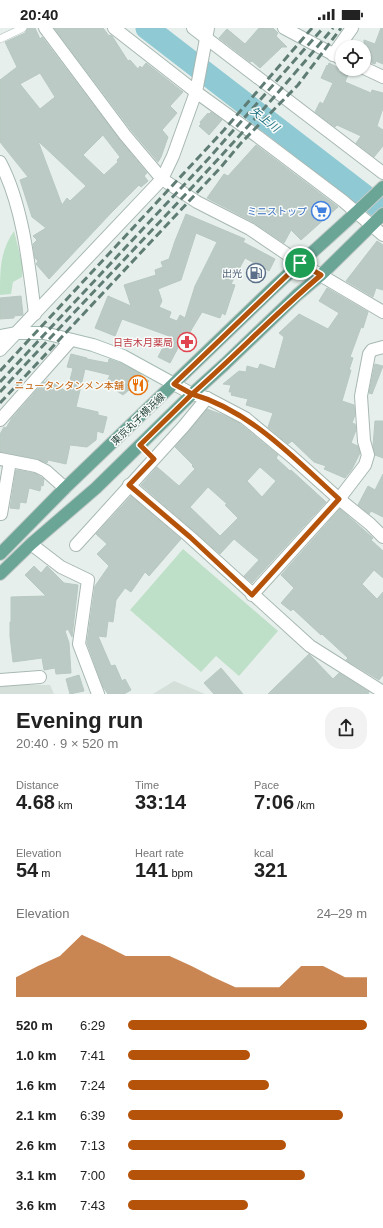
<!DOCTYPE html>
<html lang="en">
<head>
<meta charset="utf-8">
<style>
  :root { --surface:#fff; --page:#f2f2f2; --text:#222; --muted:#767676; --accent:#b45309 }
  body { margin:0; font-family:Arial,"Noto Sans JP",sans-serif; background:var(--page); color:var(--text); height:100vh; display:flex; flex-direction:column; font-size:15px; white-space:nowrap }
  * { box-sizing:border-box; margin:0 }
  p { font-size:13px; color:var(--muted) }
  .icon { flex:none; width:22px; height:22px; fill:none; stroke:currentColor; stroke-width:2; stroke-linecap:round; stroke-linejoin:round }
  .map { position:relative; height:666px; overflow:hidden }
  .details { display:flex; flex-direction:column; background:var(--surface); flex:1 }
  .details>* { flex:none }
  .buttons { position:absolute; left:335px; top:12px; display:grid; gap:8px }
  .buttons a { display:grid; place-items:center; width:36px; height:36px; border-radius:50%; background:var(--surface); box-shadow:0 1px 3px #0004; font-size:20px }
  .pin { position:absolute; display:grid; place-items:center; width:34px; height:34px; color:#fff; margin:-17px; border:2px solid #fff; border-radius:50%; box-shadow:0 1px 4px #0007 }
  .round { display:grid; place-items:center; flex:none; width:42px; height:42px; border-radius:16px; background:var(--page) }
  .summary { display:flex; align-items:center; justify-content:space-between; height:68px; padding:0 16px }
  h1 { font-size:22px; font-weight:700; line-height:30px }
  .stats { display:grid; grid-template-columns:repeat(3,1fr); gap:6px; height:68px; padding:4px 16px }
  .stats div { display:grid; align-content:center }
  .stats b { font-size:20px; font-weight:700 }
  .stats small { font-size:11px; font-weight:400 }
  .stats p { font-size:11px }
  .chart { height:112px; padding:8px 16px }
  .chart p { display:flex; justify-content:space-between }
  .chart svg { width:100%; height:72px; margin-top:4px; fill:var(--accent); opacity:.7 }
  ul { padding:0 16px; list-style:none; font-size:13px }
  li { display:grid; grid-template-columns:64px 48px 1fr; align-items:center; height:30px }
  li i { height:10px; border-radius:5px; background:var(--accent) }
  .status { display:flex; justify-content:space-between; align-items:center; height:28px; padding:0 20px; background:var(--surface); direction:ltr }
  .status svg { height:11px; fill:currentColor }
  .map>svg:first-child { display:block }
  .built { fill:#d4dfda }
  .green { fill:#bfe0c8 }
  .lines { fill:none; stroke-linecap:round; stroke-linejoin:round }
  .river { stroke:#8ec9d4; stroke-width:23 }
  .building { fill:#bbcac4; stroke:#b8c9c2; fill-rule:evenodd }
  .lane-casing { stroke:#a8b8b2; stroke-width:8 }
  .street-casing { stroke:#a8b8b2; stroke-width:14 }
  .secondary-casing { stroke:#a4bbb3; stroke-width:14 }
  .primary-casing { stroke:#c2cac8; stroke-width:14 }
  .lane { stroke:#fff; stroke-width:7 }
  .street { stroke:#fff; stroke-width:12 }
  .secondary { stroke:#fff; stroke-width:12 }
  .primary { stroke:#6aa596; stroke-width:12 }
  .rail { stroke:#5f7d75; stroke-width:3; stroke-dasharray:8 4; stroke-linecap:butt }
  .route-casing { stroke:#fff; stroke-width:8 }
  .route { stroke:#b45309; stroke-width:5 }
  .labels { text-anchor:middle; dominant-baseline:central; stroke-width:3; stroke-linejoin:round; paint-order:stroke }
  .shop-label { font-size:10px; fill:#366cbe; stroke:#f7fbf9; text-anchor:end }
  .service-label { font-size:10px; fill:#4e5e75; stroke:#f7fbf9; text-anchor:end }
  .health-label { font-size:10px; fill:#be3a42; stroke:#f7fbf9; text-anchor:end }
  .food-label { font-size:10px; fill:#c56008; stroke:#f7fbf9; text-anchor:end }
  .street-label { font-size:10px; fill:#24423a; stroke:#f7fbf9 }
  .water-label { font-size:11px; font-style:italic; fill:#1c6f80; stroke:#f7fbf9 }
</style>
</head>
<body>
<div class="status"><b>20:40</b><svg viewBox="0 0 49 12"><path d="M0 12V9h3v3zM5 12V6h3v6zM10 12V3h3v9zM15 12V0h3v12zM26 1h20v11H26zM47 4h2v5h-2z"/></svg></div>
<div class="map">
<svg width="383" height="666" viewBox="0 0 383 666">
  <rect width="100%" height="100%" fill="#e6efeb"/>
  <g class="built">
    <polygon points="174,653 205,666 153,666"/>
    <polygon points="8,657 50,657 54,666 0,666 0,658"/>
  </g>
  <g class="green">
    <path d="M 14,203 L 23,239 L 22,249 L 13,254 L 11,266 L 0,267 C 0,242 0,223 14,203 Z"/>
    <polygon points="183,521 278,603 239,648 216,628 201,644 130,582"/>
  </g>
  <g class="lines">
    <polyline class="river" points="147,0 383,182"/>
  </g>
  <g class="building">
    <path d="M 28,0 L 35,0 L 40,11 L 42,9 L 119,111 L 147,145 L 144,148 L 148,153 L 141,159 L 139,157 L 111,185 L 49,251 L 36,236 L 38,233 L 35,230 L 33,216 L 37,212 L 33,208 L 46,200 L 32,189 L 20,152 L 28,149 L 0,114 L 0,52 L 17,39 L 5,14 L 25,5 ZM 40,45 L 55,69 L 40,81 L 20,56 ZM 103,107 L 120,129 L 117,132 L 118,134 L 104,147 L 83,127 ZM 38,113 L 86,158 L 70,173 L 67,170 L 62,177 Z"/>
    <polygon points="54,0 103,0 109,8 110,7 112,8 128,33 130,32 138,41 140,38 142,40 146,35 183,64 170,78 177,85 162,102 168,109 161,129 158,134 131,102"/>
    <polygon points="259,0 273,0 278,5 276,8 287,19 282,19 260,40 252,33 250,34 219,10 227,1 245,16"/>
    <polygon points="381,0 383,0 383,36 376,33 375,36 364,32 364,12 375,16"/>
    <polygon points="329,35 339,40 338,43 348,47 345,54 371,65 372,62 383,65 383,80 377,98 383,102 383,118 374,129 356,115 361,108 337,97 335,99 315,84 320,74 323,76 333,55 321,50 327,37 328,38"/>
    <polygon points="211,84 222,92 209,107 199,98 201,96 200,94 208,85 209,86"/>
    <polygon points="256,117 338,179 301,212 291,202 284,215 253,194 207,170 224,146 228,148"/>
    <path d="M 186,186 L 245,211 L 243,214 L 275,231 L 269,243 L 245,230 L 231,256 L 235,257 L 225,287 L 222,285 L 220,290 L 202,284 L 187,309 L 196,314 L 187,323 L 179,318 L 170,335 L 158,329 L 169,308 L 122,291 L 115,308 L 95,300 L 108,268 L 131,278 L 124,257 L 156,247 L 155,242 L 163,239 L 161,234 L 169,231 L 175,213 ZM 196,205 L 217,214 L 195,258 L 185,290 L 180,287 L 177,293 L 169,290 L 171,284 L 159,279 L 162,273 L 158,261 L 181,252 Z"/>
    <polygon points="377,213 383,217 383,262 376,260 373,269 346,253"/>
    <polygon points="327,260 368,284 363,300 361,299 350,329 353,330 349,342 351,342 342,373 354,377 355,387 352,395 355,396 356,402 351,415 358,418 360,425 352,441 345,450 324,441 326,438 314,434 292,413 288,416 268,399 273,385 246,377 248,371 231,367 232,364 229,364 231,357 223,356 239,343 246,344 247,338 258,341 260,336 275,341 284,309 279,305 299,286 328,301 339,285 319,273"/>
    <polygon points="21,268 23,287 14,288 14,290 0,291 0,270"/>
    <polygon points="71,326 87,330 87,331 108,335 109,331 120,335 141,346 140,348 149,353 140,364 135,362 133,365 129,362 123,367 106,356 110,347 85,341 76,379 98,384 98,387 107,389 103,405 97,403 96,412 87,419 70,417 66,436 48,432 47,435 37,431 0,424 0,406 4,399 6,400 12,390 44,354 45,355 48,351 67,364 73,340 67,339"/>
    <polygon points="375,336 383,338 372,366 369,365"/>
    <path d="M 207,381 L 223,387 L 239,395 L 278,427 L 276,430 L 290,443 L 291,442 L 326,474 L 252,555 L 244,548 L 259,532 L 234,511 L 220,526 L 141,457 L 157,439 L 179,458 L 195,441 L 192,438 L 193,437 L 175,419 ZM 260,439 L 276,453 L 262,469 L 247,453 ZM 208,459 L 227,476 L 225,477 L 238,490 L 220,508 L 190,479 Z"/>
    <polygon points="375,393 383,393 383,430 375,427 373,418"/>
    <polygon points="16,442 34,445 44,451 43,458 41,457 40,463 29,460 26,475 20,474 19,481 10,480"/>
    <polygon points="383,446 383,489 371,483 369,486 358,477 368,458 375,462"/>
    <polygon points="131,468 181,511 149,548 145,544 131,564 125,560 116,572 113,594 108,593 106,609 98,608 111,638 115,637 122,653 125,651 131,662 124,666 108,666 103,659 87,615 95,558 109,538 97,526 107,516 96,506"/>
    <polygon points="340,481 373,510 371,512 383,523 383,550 374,542 362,556 377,571 383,564 383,647 379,652 346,632 348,630 322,606 321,607 293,581 291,583 281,575 294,560 281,547"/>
    <polygon points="34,538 41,545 47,538 64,555 78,557 72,609 68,601 65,603 69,615 71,645 56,646 55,640 44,642 42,630 13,634 10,608 10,594 11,594 11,569 46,568 25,547"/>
    <polygon points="309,626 333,651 339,645 369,664 368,666 268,666"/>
    <polygon points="221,640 243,666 214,666 204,655"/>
    <polygon points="79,647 84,663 70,666 66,651"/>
  </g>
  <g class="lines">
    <defs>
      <polyline id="lane" points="0,11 23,0"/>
      <g id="street">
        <polyline points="45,0 125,107 162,151 197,174 250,201 300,235 383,284"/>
        <polyline points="114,0 196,64 257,108 343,173 383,207"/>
        <polyline points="193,0 383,145"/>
        <polyline points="284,0 342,31"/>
        <polyline points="333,27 352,0"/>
        <polyline points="364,40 383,49"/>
        <path d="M 0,134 C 23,177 29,238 35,286"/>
        <polyline points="0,322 162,151 173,128 196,64 208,0"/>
        <polyline points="174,356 192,366 207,370 245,390 291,428 339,471 370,496 383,509"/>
        <polyline points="0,392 71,312"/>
        <polyline points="0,431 36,438 46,443 65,460"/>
        <polyline points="129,457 190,509 310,618 383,664"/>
        <polyline points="1,486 10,433"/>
        <polyline points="31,516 61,539 88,552 79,616 98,666"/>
        <polyline points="76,517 184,398 207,370"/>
        <polyline points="252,567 339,471 365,437 368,427 364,413 361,368 369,326 372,322 383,319"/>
        <polyline points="0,652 40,649"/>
      </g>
      <polyline id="secondary" points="0,308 17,305 44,305 93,317 123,328 174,356"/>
      <g id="primary">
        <path d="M 0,526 L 65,460 L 270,263 C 307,228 346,195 383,159"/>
        <polyline points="0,546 31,516 96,460 192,366 225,336 297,267 321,247 383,186"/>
      </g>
    </defs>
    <use href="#lane" class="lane-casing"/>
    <use href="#street" class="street-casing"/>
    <use href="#secondary" class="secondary-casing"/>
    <use href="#primary" class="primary-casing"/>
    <use href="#lane" class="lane"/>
    <use href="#street" class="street"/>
    <use href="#secondary" class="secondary"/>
    <use href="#primary" class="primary"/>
    <g class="rail">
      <polyline points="0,343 224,102 312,0"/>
      <polyline points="0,354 210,129 323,0"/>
      <path d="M 0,364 C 111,243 228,127 333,0"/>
      <polyline points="0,375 221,139 241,115 298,57 341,0"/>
    </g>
  </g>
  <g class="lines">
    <defs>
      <path id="route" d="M 300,235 L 174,356 L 192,366 L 140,417 L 154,431 L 129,457 L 190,509 L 252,567 L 339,471 C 295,431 251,383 192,366 C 236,327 276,285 321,247 L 300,235"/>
    </defs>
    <use href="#route" class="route-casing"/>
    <use href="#route" class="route"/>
  </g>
  <defs>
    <symbol id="supermarket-ring" viewBox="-11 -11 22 22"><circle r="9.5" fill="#f7fbf9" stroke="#3f7fe0" stroke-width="1.5"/><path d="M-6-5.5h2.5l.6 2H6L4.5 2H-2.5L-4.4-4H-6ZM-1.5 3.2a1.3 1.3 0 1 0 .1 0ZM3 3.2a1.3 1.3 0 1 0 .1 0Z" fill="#3f7fe0"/></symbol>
    <symbol id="fuel-ring" viewBox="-11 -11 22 22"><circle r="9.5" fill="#f7fbf9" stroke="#5c6f8a" stroke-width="1.5"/><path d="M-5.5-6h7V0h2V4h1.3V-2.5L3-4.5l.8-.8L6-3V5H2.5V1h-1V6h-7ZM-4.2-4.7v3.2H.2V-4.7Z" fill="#5c6f8a"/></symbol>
    <symbol id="pharmacy-ring" viewBox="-11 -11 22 22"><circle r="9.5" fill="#f7fbf9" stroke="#e0444e" stroke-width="1.5"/><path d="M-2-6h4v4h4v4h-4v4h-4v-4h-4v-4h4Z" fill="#e0444e"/></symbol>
    <symbol id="restaurant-ring" viewBox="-11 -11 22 22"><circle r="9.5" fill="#f7fbf9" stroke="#e8710a" stroke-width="1.5"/><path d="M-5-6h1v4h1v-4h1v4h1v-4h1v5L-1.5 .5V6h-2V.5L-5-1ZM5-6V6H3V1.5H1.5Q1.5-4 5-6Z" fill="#e8710a"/></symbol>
  </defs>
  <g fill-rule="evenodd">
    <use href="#supermarket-ring" x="310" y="172" width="22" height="22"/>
    <use href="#fuel-ring" x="245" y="234" width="22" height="22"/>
    <use href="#pharmacy-ring" x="176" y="303" width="22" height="22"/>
    <use href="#restaurant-ring" x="127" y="346" width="22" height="22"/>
  </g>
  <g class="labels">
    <g class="shop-label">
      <text x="307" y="183">ミニストップ</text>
    </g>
    <g class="service-label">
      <text x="242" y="245">出光</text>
    </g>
    <g class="health-label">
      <text x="173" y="314">日吉木月薬局</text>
    </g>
    <g class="food-label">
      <text x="124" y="357">ニュータンタンメン本舗</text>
    </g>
    <g class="street-label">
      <text transform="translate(138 391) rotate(-44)">東京丸子横浜線</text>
    </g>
    <g class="water-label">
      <text transform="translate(265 91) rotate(38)">矢上川</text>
    </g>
  </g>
</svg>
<div class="buttons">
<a><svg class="icon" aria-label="locate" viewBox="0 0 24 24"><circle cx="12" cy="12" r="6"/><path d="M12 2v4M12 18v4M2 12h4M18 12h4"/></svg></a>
</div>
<div class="pin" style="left:300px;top:235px;background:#1e9e55"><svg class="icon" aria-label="arrive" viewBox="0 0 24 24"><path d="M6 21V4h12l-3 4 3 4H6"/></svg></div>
</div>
<section class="details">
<div class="summary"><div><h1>Evening run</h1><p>20:40 · 9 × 520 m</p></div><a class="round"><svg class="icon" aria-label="share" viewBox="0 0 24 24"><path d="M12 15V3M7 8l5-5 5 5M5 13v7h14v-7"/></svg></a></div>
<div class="stats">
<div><p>Distance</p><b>4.68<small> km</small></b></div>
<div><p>Time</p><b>33:14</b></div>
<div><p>Pace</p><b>7:06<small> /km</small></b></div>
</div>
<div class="stats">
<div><p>Elevation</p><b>54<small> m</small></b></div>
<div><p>Heart rate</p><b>141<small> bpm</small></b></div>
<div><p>kcal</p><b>321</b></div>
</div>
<div class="chart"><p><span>Elevation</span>24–29 m</p>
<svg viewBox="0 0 160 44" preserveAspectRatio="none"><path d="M0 44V32L10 25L20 19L30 6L40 12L50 19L60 19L70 19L80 25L90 32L100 38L110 38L120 38L130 25L140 25L150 32L160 32V44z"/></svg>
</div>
<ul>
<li><b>520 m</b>6:29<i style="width:100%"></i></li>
<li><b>1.0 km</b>7:41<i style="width:51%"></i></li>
<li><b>1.6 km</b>7:24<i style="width:59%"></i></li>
<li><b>2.1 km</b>6:39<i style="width:90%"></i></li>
<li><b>2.6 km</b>7:13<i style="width:66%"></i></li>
<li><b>3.1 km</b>7:00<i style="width:74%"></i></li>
<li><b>3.6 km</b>7:43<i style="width:50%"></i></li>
</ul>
</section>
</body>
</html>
